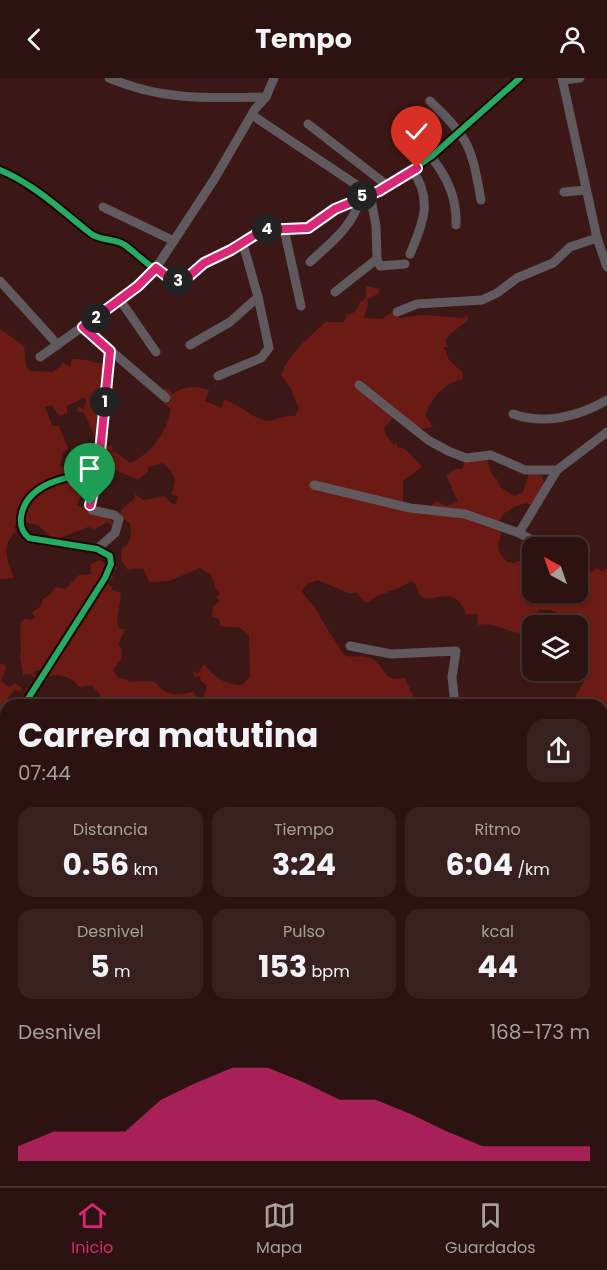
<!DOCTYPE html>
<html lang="es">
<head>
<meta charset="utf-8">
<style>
  :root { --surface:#2c1210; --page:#38201e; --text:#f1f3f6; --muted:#a69e9f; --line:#483230; --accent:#db2777 }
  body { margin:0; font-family:Poppins,sans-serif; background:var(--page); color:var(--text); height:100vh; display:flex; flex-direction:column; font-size:22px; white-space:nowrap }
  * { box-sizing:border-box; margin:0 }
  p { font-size:20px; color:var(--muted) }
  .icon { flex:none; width:33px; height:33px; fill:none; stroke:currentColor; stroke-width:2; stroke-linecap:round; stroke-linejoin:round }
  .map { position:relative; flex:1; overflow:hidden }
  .sheet { position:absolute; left:0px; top:621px; width:608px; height:488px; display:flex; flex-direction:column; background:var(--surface); border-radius:18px 18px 0 0; box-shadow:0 2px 4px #0004,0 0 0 2px var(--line) }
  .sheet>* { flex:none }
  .needle { width:39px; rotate:320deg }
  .buttons { position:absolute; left:522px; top:459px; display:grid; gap:12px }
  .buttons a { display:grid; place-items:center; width:66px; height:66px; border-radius:12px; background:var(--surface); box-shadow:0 2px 4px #0004,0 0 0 2px var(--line); font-size:30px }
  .pin { position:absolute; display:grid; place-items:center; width:51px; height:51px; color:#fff; margin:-62px -26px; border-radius:50% 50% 50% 0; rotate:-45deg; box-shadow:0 0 6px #0007 }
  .pin .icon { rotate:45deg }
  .km { position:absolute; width:30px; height:30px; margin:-15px; border-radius:50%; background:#222; color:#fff; font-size:16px; line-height:30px; text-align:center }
  .round { display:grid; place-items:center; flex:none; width:63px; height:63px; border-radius:18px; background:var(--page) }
  .summary { display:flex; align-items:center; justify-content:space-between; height:102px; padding:0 18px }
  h1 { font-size:33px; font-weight:700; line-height:45px }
  .stats { display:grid; grid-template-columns:repeat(3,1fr); gap:9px; height:102px; padding:6px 18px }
  .stats div { display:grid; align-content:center; border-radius:15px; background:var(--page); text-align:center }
  .stats b { font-size:30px; font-weight:700 }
  .stats small { font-size:16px; font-weight:400 }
  .stats p { font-size:16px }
  .chart { height:168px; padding:12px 18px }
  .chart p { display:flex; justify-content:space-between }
  .chart svg { width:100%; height:108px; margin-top:6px; fill:var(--accent); opacity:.7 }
  header { display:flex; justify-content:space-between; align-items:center; height:78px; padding:0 18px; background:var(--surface); font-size:27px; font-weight:700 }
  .tabs { display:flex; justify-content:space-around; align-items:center; height:84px; border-top:2px solid var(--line); background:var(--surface); font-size:16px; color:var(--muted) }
  .tabs a { display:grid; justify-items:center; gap:3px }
  .tabs .on { color:var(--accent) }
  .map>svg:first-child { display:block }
  .green { fill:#6b1b14 }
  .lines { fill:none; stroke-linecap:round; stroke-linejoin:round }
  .minor { stroke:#60595e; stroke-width:9 }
  .cycleway-casing { stroke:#1f0604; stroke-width:10 }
  .cycleway { stroke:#26ab63; stroke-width:6 }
  .route-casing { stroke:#fff; stroke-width:12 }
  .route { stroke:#db2777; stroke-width:8 }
</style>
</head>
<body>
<header><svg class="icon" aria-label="back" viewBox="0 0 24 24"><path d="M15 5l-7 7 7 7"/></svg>Tempo<svg class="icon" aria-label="person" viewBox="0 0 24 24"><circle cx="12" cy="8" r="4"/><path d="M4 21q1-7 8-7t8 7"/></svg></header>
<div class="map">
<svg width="607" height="1108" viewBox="0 0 607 1108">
  <rect width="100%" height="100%" fill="#3b1815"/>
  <g class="green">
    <path d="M 366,208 L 380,211 L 378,216 L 367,221 L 368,226 L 364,240 L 382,241 L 391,235 L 399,240 L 422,237 L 463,240 L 467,237 L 468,242 L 449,257 L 445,263 L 448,269 L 444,269 L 449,282 L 463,295 L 463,301 C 446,304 429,321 426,338 L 433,349 L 421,351 L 394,339 L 384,350 L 387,358 L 394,367 L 397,365 L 397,369 L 405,371 L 422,389 L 403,403 L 403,424 L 427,431 L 436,423 L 446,428 L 458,424 L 446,397 L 456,391 L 462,391 L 465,383 L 486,378 L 492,397 L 498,402 L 500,409 L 514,418 L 523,414 L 529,396 L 538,394 L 542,398 L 546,414 L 531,427 L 527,425 L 516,428 L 503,436 L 500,443 L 501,456 L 498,466 L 499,474 L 507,484 L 514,485 L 526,481 L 532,488 L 532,514 L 578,514 L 578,503 L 587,499 L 588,496 L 598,490 L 601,493 L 607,491 L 607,713 L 602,711 L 602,627 L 580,627 L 579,623 L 574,621 L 584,603 L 571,593 L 578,592 L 578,548 L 562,547 L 564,542 C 557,530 552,533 540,531 L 527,543 L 528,547 L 522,555 C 506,555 495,543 478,547 L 477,536 L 466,536 C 454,504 435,527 420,518 L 415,505 L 410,503 C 398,514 380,513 369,524 L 364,524 L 357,515 L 348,515 L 318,502 L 307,506 L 302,513 C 307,523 319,531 321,541 L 344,577 C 354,581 362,575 372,581 C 389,591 380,604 405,600 L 414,620 L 417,617 L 414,627 L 392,627 L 390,625 L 383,627 L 103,627 L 100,616 L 91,607 L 79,609 C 72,598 57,595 44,599 L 39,592 L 34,593 L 37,602 L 31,596 L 23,597 L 20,578 L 21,574 L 20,546 L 24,541 L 31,542 L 35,539 L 32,535 L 41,528 L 43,521 L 51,516 L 55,509 L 65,511 L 79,497 L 91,496 L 90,486 L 100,482 L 106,486 L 116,487 L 117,490 L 111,495 L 113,500 L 107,505 L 112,509 L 112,512 L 121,515 L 117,544 L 120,551 L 125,551 L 118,567 L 122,571 L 121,581 L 113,592 L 118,600 L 126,601 L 129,604 C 138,604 149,601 157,606 C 159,607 159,609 160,610 C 169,618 183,618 193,613 L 197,620 L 204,619 L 207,608 L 200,602 L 201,598 L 195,600 L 193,594 L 198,595 L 204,586 C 214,599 225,607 242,607 L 250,599 L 249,557 L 240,550 L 220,548 L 219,541 L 212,538 L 213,529 L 220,523 L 216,519 L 220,516 L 216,511 L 211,497 L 200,490 L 169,503 L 149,504 L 143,490 L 128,492 L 121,482 L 122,471 C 133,464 131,456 130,445 L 121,440 L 121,432 L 135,420 L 135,416 L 143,422 L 165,418 L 171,425 L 176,426 L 178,419 L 171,416 C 178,401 175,396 163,385 L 148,389 L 148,393 L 138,402 C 125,394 102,392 97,377 L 111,367 L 113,369 L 111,374 L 114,373 L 130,385 C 152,376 167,353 171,331 L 163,325 L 172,323 L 168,317 L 163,316 L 165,310 L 173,316 C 183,308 197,308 209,312 L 205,323 L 221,330 L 224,322 C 238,323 255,345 272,343 C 272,343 280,339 281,339 C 285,338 291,338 295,338 L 299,331 L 290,309 L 281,297 C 289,275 309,260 325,244 L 344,244 L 347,237 L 355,234 L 360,224 L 366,220 Z"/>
    <path d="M 0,251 L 24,268 L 26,288 L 30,293 L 53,294 L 62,287 L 62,284 L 70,289 L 72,281 C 85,280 95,286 108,286 L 97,362 L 84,335 L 77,333 L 78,329 L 84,331 L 86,322 L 84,320 L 67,328 L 67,335 L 60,338 L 51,327 L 45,329 L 52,347 L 59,348 L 68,370 L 63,375 L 60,388 L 86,398 L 87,404 L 77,427 L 109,440 L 118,450 L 112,449 L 108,444 L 95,451 L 88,449 L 57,461 L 53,461 L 38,447 L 20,443 L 14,448 L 16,453 C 0,470 7,481 14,500 L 0,501 Z"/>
    <path d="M 0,586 L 4,586 L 6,590 L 1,603 L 9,609 L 15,605 L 22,610 L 21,614 L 15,611 C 7,619 6,625 6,635 L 2,640 L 3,647 L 0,645 Z"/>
    <polygon points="607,804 607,913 602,911 602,811"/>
    <polygon points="0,836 6,837 6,1102 602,1102 602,1029 607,1037 607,1108 0,1108"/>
  </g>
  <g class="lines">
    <g class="minor">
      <path d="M 109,0 C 164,23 208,20 266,19"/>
      <polyline points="562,0 597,160 607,189"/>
      <polyline points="563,2 580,0"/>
      <path d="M 430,23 C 470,62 471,67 481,122"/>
      <polyline points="252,37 370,116 376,148 377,181 335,214"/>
      <polyline points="308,46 388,108"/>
      <path d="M 405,51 C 432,77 458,106 456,147"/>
      <path d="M 0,92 C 34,106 62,133 90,155 C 99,163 114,160 125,167 C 137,176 165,203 177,203 L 188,199 L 204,185 L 231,172 L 263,152 L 308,150 L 335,131 L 388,108 L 432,78 L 520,0"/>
      <polyline points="564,114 586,112"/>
      <polyline points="103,129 174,163"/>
      <polyline points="284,151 301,228"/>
      <path d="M 410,176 C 423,146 433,122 413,93"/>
      <polyline points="377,181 380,188 405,186"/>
      <path d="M 310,184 C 332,164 353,148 361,119"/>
      <polyline points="0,203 58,267"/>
      <polyline points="120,222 156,274"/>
      <polyline points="397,234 417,226 482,222 497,215 517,200 553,185 570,169 597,160"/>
      <polyline points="83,249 166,320"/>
      <polyline points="190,267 230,244 258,219"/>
      <polyline points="40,279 120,222 156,190 215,100 255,31 266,19 274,0"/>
      <polyline points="218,298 261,280 269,270 258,219 243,166"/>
      <polyline points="359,307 428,362 448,373 466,380 491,377 525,392 557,392 607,354"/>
      <path d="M 513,336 C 544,347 578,339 607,322"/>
      <polyline points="314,407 410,430 465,436 519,455 547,470"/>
      <polyline points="519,455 557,392"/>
      <polyline points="97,471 115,455 119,441 114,437 92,432 90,429 98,394 110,273"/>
      <polyline points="350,568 391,576 456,573 452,599 455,627"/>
      <path d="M 24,627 L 105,500 L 111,486 L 110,478 L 97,471 L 29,460 C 22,454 20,448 21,439 C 26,404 70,398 98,394"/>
      <polyline points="0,664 6,655"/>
      <polyline points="602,738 607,745"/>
      <polyline points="602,807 607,803"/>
      <polyline points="0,824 6,824"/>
      <polyline points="602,987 607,978"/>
      <polyline points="602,1003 607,1008"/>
      <polyline points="602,1095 607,1093"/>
      <polyline points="110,1102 115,1108"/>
      <polyline points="378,1102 387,1108"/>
      <polyline points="571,1108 581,1102"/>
    </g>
    <defs>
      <g id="cycleway">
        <path d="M 0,92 C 34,106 62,133 90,155 C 99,163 114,160 125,167 C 137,176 165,203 177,203 L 188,199 L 204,185 L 231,172 L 263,152 L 308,150 L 335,131 L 388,108 L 432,78 L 520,0"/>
        <path d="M 24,627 L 105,500 L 111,486 L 110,478 L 97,471 L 29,460 C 22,454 20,448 21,439 C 26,404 70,398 98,394"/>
      </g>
    </defs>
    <use href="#cycleway" class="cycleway-casing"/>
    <use href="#cycleway" class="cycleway"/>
  </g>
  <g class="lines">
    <defs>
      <polyline id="route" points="90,427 98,394 110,273 83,249 138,208 156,190 173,203 188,199 204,185 231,172 263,152 308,150 335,131 379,113 417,90"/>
    </defs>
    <use href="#route" class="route-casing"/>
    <use href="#route" class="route"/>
  </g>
</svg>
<div class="buttons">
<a><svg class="needle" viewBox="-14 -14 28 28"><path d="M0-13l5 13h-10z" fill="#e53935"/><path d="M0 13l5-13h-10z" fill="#a69e9f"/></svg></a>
<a><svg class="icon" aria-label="layers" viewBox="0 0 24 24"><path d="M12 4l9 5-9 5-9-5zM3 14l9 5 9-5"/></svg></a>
</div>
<div class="pin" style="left:90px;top:427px;background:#1e9e55"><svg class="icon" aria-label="arrive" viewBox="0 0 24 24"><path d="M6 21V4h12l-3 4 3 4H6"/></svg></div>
<div class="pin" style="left:417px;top:90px;background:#d93025"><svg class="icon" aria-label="check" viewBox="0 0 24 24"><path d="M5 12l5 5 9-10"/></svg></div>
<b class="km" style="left:105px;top:324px">1</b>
<b class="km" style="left:96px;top:240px">2</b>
<b class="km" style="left:178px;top:203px">3</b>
<b class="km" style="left:267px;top:151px">4</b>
<b class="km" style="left:362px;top:118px">5</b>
<section class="sheet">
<div class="summary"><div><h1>Carrera matutina</h1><p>07:44</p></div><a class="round"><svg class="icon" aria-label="share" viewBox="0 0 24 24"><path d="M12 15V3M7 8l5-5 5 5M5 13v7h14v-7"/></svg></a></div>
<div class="stats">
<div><p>Distancia</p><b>0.56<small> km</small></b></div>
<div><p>Tiempo</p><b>3:24</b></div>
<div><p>Ritmo</p><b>6:04<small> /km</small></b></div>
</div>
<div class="stats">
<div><p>Desnivel</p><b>5<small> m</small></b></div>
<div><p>Pulso</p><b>153<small> bpm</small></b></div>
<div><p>kcal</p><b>44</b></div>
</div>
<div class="chart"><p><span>Desnivel</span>168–173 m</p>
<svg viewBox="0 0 160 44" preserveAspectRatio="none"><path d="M0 44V38L10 32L20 32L30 32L40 19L50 12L60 6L70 6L80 12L90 19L100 19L110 25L120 32L130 38L140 38L150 38L160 38V44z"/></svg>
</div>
</section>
</div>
<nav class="tabs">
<a class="on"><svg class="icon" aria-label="home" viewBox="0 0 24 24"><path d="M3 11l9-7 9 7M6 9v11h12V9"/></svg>Inicio</a>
<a><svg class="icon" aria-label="map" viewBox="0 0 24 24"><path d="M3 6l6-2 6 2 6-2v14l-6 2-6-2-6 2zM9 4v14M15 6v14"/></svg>Mapa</a>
<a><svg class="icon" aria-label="saved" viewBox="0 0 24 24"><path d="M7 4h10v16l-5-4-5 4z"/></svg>Guardados</a>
</nav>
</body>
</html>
